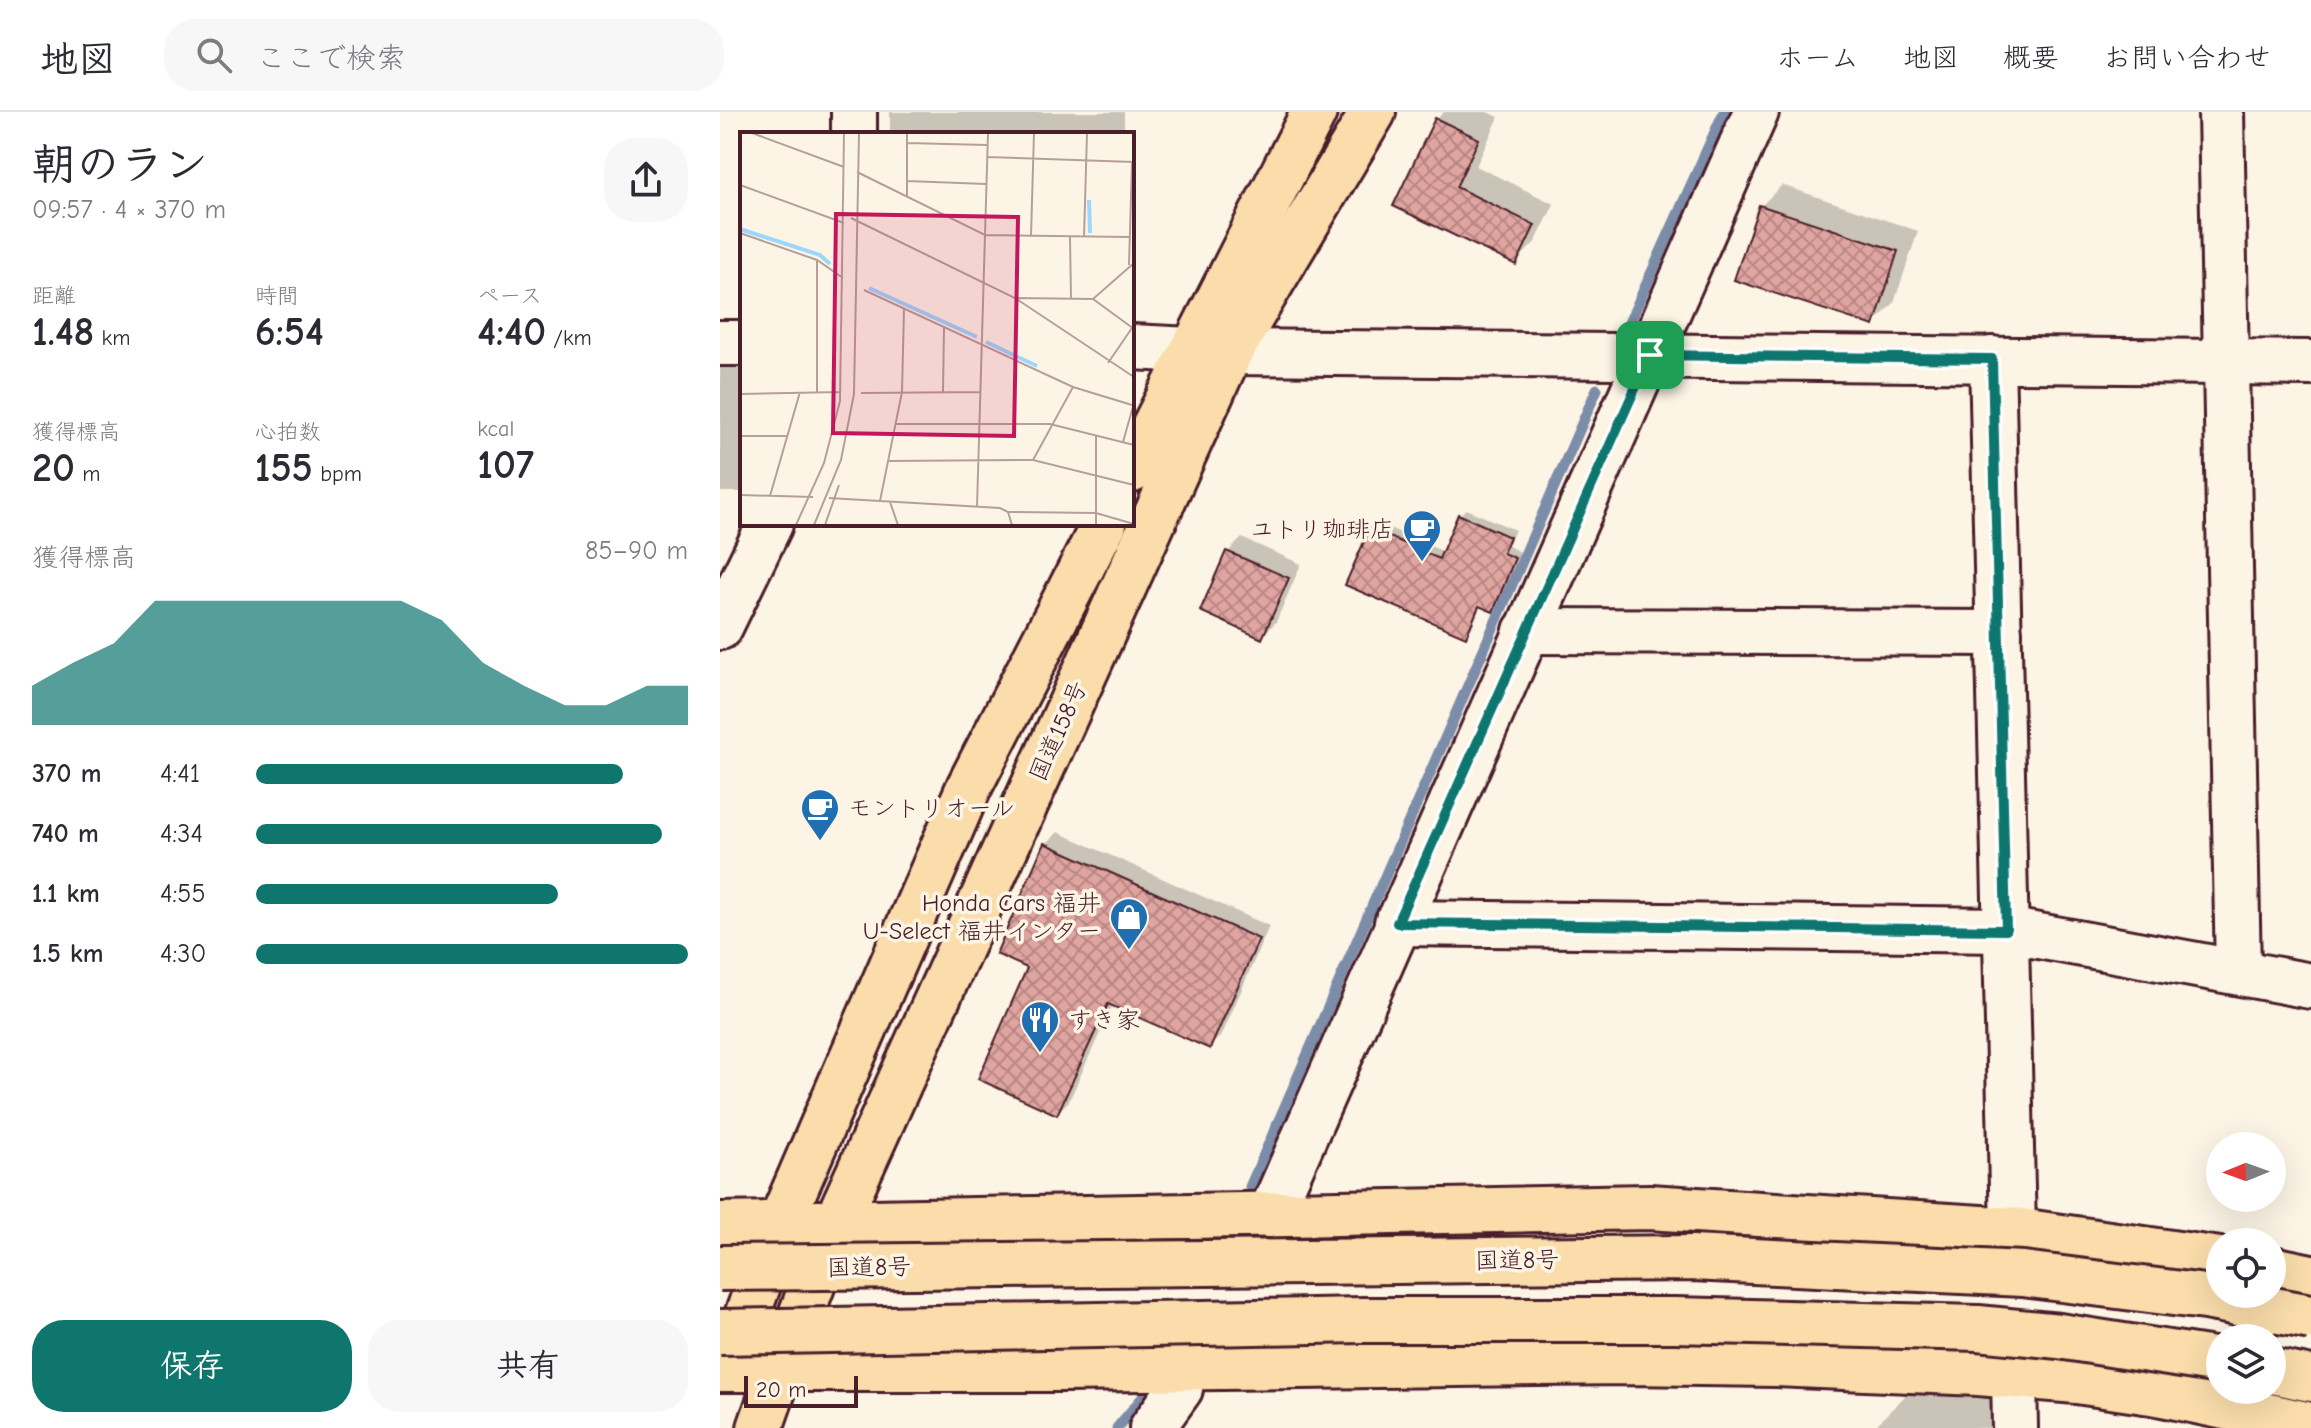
<!DOCTYPE html>
<html lang="ja">
<head>
<meta charset="utf-8">
<style>
  :root { --surface:#fff; --page:#f7f7f7; --text:#2b2b33; --muted:#7c7c81; --line:#e1e1e2; --accent:#0f766e }
  body { margin:0; font-family:"Comic Neue","Klee One",sans-serif; background:var(--page); color:var(--text); height:100vh; display:flex; flex-direction:column; font-size:30px; white-space:nowrap }
  * { box-sizing:border-box; margin:0 }
  p { font-size:26px; color:var(--muted) }
  .icon { flex:none; width:44px; height:44px; fill:none; stroke:currentColor; stroke-width:2; stroke-linecap:round; stroke-linejoin:round }
  .map { position:relative; flex:1; overflow:hidden }
  .drawer { display:flex; flex-direction:column; background:var(--surface); width:720px }
  .drawer>* { flex:none }
  .needle { width:52px; rotate:269deg }
  .controls { position:absolute; left:1486px; top:1020px; display:grid; gap:16px }
  .controls a { display:grid; place-items:center; width:80px; height:80px; border-radius:50%; background:var(--surface); box-shadow:0 8px 32px #0002; font-size:40px }
  .scale { position:absolute; left:24px; bottom:20px; width:114px; box-sizing:border-box; padding-left:8px; border:4px solid #4a1f2b; border-top:0; font-size:22px; line-height:28px; white-space:nowrap; color:#4a1f2b; -webkit-text-stroke:6px #fcf5e5; paint-order:stroke }
  .pin { position:absolute; display:grid; place-items:center; width:68px; height:68px; color:#fff; margin:-34px; border-radius:16px; box-shadow:0 4px 12px #0006 }
  .round { display:grid; place-items:center; flex:none; width:84px; height:84px; border-radius:32px; background:var(--page) }
  .overview { display:flex; align-items:center; justify-content:space-between; height:136px; padding:0 32px }
  h1 { font-size:44px; font-weight:700; line-height:60px }
  .figures { display:grid; grid-template-columns:repeat(3,1fr); gap:12px; height:136px; padding:8px 32px }
  .figures div { display:grid; align-content:center }
  .figures b { font-size:40px; font-weight:700 }
  .figures small { font-size:22px; font-weight:400 }
  .figures p { font-size:22px }
  .chart { height:224px; padding:16px 32px }
  .chart p { display:flex; justify-content:space-between }
  .chart svg { width:100%; height:144px; margin-top:8px; fill:var(--accent); opacity:.7 }
  .action { display:flex; gap:16px; margin-top:auto; padding:16px 32px }
  .action a { flex:1; height:92px; border-radius:32px; background:var(--accent); color:#fff; font-size:32px; font-weight:700; line-height:92px; text-align:center }
  .action a+a { background:var(--page); color:var(--text) }
  ul { padding:0 32px; list-style:none; font-size:26px }
  li { display:grid; grid-template-columns:128px 96px 1fr; align-items:center; height:60px }
  li i { height:20px; border-radius:10px; background:var(--accent) }
  header { display:flex; align-items:center; gap:48px; box-sizing:border-box; height:112px; padding:0 40px; background:var(--surface); border-bottom:2px solid var(--line) }
  header strong { font-size:38px }
  nav { display:flex; gap:44px; margin-inline-start:auto; font-size:28px }
  .search { width:560px; height:72px; background:var(--page); display:flex; align-items:center; gap:20px; box-sizing:border-box; padding:0 28px; border-radius:32px; color:var(--muted); font-size:30px }
  main { display:flex; flex:1; min-height:0 }
  .map>svg:first-child { display:block }
  .shadow { fill:#0003 }
  .lines { fill:none; stroke-linecap:round; stroke-linejoin:round }
  .stream { stroke:#7c8daa; stroke-width:11 }
  .building { fill:url(#building-cross-hatch); stroke:#4a1f2b; stroke-width:2 }
  .street-casing { stroke:#4a1f2b; stroke-width:50 }
  .primary-casing { stroke:#4a1f2b; stroke-width:50 }
  .highway-casing { stroke:#4a1f2b; stroke-width:50 }
  .street { stroke:#fcf5e5; stroke-width:44 }
  .primary { stroke:#faddab; stroke-width:44 }
  .highway { stroke:#faddab; stroke-width:44 }
  .highway-bridge-casing { stroke:#4a1f2b; stroke-width:50; stroke-linecap:butt }
  .highway-bridge { stroke:#faddab; stroke-width:44 }
  .route-casing { stroke:#fff; stroke-width:16 }
  .route { stroke:#0f766e; stroke-width:10 }
  .labels { text-anchor:middle; dominant-baseline:central; stroke-width:7; stroke-linejoin:round; paint-order:stroke }
  .poi-label { font-size:24px; fill:#4a1f2b; stroke:#fcf5e5; text-anchor:end }
  .street-label { font-size:24px; fill:#4a1f2b; stroke:#fcf5e5 }
  .inset-river { fill:none; stroke:#9dd7fe; stroke-width:4 }
  .inset-road { fill:none; stroke:#b59f9b; stroke-width:2 }
  .view { fill:#c2185b; fill-opacity:0.15; stroke:#c2185b; stroke-width:4 }
  .inset-edge { fill:none; stroke:#4a1f2b; stroke-width:4 }
</style>
</head>
<body>
<header>
<strong>地図</strong>
<div class="search"><svg class="icon" aria-label="search" viewBox="0 0 24 24"><circle cx="10" cy="10" r="6"/><path d="M15 15l6 6"/></svg>ここで検索</div>
<nav><a>ホーム</a><a>地図</a><a>概要</a><a>お問い合わせ</a></nav>
</header>
<main>
<section class="drawer">
<div class="overview"><div><h1>朝のラン</h1><p>09:57 · 4 × 370 m</p></div><a class="round"><svg class="icon" aria-label="share" viewBox="0 0 24 24"><path d="M12 15V3M7 8l5-5 5 5M5 13v7h14v-7"/></svg></a></div>
<div class="figures">
<div><p>距離</p><b>1.48<small> km</small></b></div>
<div><p>時間</p><b>6:54</b></div>
<div><p>ペース</p><b>4:40<small> /km</small></b></div>
</div>
<div class="figures">
<div><p>獲得標高</p><b>20<small> m</small></b></div>
<div><p>心拍数</p><b>155<small> bpm</small></b></div>
<div><p>kcal</p><b>107</b></div>
</div>
<div class="chart"><p><span>獲得標高</span>85–90 m</p>
<svg viewBox="0 0 160 44" preserveAspectRatio="none"><path d="M0 44V32L10 25L20 19L30 6L40 6L50 6L60 6L70 6L80 6L90 6L100 12L110 25L120 32L130 38L140 38L150 32L160 32V44z"/></svg>
</div>
<ul>
<li><b>370 m</b>4:41<i style="width:85%"></i></li>
<li><b>740 m</b>4:34<i style="width:94%"></i></li>
<li><b>1.1 km</b>4:55<i style="width:70%"></i></li>
<li><b>1.5 km</b>4:30<i style="width:100%"></i></li>
</ul>
<div class="action"><a>保存</a><a>共有</a></div>
</section>
<div class="map">
<svg width="1591" height="1316" viewBox="0 0 1591 1316">
  <defs>
    <pattern id="building-cross-hatch" width="8" height="8" patternUnits="userSpaceOnUse" patternTransform="scale(2)"><rect width="8" height="8" fill="#e0a5a0"/><path d="M0 0l8 8M0 8l8-8" fill="none" stroke="#b88683"/></pattern>
  </defs>
  <rect width="100%" height="100%" fill="#fcf5e5"/>
  <filter id="ink" filterUnits="userSpaceOnUse"><feTurbulence type="fractalNoise" baseFrequency=".0125" numOctaves="2"/><feDisplacementMap in="SourceGraphic" scale="16" xChannelSelector="R" yChannelSelector="G"/><feConvolveMatrix kernelMatrix="1 2 1 2 8 2 1 2 1" color-interpolation-filters="sRGB"/></filter>
  <g filter="url(#ink)">
    <g class="shadow">
      <rect x="170" y="0" width="234" height="22"/>
      <polygon points="724,0 767,0 779,5 756,54 834,92 816,129 796,150 676,93 717,7"/>
      <polygon points="1062,73 1198,119 1174,191 1153,212 1041,94"/>
      <rect x="0" y="249" width="22" height="131"/>
      <polygon points="746,397 795,418 788,434 800,440 779,492 772,498 761,493 752,516 746,522 651,418 658,411 724,440 740,403"/>
      <polygon points="522,426 581,452 556,510 542,524 508,440"/>
      <polygon points="338,720 549,814 502,923 489,935 393,892 349,989 337,1001 310,855 326,732"/>
      <polygon points="1290,1278 1291,1316 1158,1316 1158,1311 1189,1280"/>
    </g>
    <g class="lines">
      <g class="stream">
        <polyline points="909,211 1004,0"/>
        <polyline points="530,1075 877,277"/>
        <polyline points="397,1316 428,1279"/>
      </g>
    </g>
    <g class="building">
      <polygon points="715,6 759,27 736,75 815,113 796,153 673,94"/>
      <polygon points="1039,93 1178,139 1154,214 1014,168"/>
      <polygon points="738,402 790,425 783,441 795,446 773,500 759,494 746,525 625,473 650,416 719,447"/>
      <polygon points="506,439 569,466 542,527 480,499"/>
      <polygon points="324,731 539,827 490,937 388,892 337,1003 258,967 307,856 276,842"/>
    </g>
    <g class="lines">
      <defs>
        <g id="street">
          <polyline points="134,0 134,22"/>
          <polyline points="1501,0 1518,860"/>
          <polyline points="0,231 22,231"/>
          <polyline points="412,235 510,240 1591,251"/>
          <polyline points="1272,247 1293,1118"/>
          <polyline points="0,515 50,412"/>
          <polyline points="806,519 1279,521"/>
          <polyline points="677,811 1286,818 1591,874"/>
          <polyline points="550,1103 1036,0"/>
          <polyline points="1294,1263 1295,1316"/>
          <polyline points="432,1316 460,1277 462,1255"/>
        </g>
        <polyline id="primary" points="40,1316 61,1256"/>
        <g id="highway">
          <polyline points="412,358 594,0"/>
          <polyline points="0,1113 929,1095 1293,1118 1500,1148"/>
          <polyline points="1552,1157 1591,1165"/>
          <polyline points="63,1250 116,1111 510,240 653,0"/>
          <polyline points="9,1254 60,1112 249,675 384,412"/>
          <polyline points="0,1257 344,1257 905,1250 1056,1252 1258,1261 1357,1269 1438,1281 1591,1313"/>
          <polyline points="1552,1259 1591,1267"/>
        </g>
      </defs>
      <use href="#street" class="street-casing"/>
      <use href="#primary" class="primary-casing"/>
      <use href="#highway" class="highway-casing"/>
      <use href="#street" class="street"/>
      <use href="#primary" class="primary"/>
      <use href="#highway" class="highway"/>
      <defs>
        <g id="highway-bridge">
          <polyline points="0,1156 972,1146 1303,1162 1485,1185 1591,1205"/>
          <polyline points="0,1220 643,1208 955,1208 1258,1216 1339,1224 1500,1249"/>
        </g>
      </defs>
      <use href="#highway-bridge" class="highway-bridge-casing"/>
      <use href="#highway-bridge" class="highway-bridge"/>
    </g>
  </g>
  <g class="lines" filter="url(#ink)">
    <defs>
      <polygon id="route" points="930,243 1272,247 1286,818 677,811"/>
    </defs>
    <use href="#route" class="route-casing"/>
    <use href="#route" class="route"/>
  </g>
  <defs>
    <symbol id="cafe-pin" viewBox="-11 -11 22 30"><path d="M0 17L-7.5 6A9.5 9.5 0 1 1 7.5 6Z" fill="#1f6fb2" stroke="#fcf5e5"/><path d="M-5.5-4.5H6V0H3Q3 3.5 0 3.5H-2.5Q-5.5 3.5-5.5 0ZM3-3.2v2h1.7v-2ZM-6 4.5H4V6H-6Z" fill="#fff"/></symbol>
    <symbol id="shop-pin" viewBox="-11 -11 22 30"><path d="M0 17L-7.5 6A9.5 9.5 0 1 1 7.5 6Z" fill="#1f6fb2" stroke="#fcf5e5"/><path d="M-5-2.5h2.3a2.7 3.5 0 0 1 5.4 0H5L5.5 6h-11ZM-1.5-2.5h3a1.5 2.3 0 0 0-3 0Z" fill="#fff"/></symbol>
    <symbol id="restaurant-pin" viewBox="-11 -11 22 30"><path d="M0 17L-7.5 6A9.5 9.5 0 1 1 7.5 6Z" fill="#1f6fb2" stroke="#fcf5e5"/><path d="M-5-6h1v4h1v-4h1v4h1v-4h1v5L-1.5 .5V6h-2V.5L-5-1ZM5-6V6H3V1.5H1.5Q1.5-4 5-6Z" fill="#fff"/></symbol>
  </defs>
  <g fill-rule="evenodd">
    <use href="#cafe-pin" x="680" y="395" width="44" height="60"/>
    <use href="#cafe-pin" x="78" y="674" width="44" height="60"/>
    <use href="#shop-pin" x="387" y="783" width="44" height="60"/>
    <use href="#restaurant-pin" x="298" y="886" width="44" height="60"/>
  </g>
  <g class="labels">
    <g class="poi-label">
      <text x="674" y="417">ユトリ珈琲店</text>
      <text x="128" y="696" text-anchor="start">モントリオール</text>
      <text x="381" y="791">Honda Cars 福井<tspan x="381" dy="28">U-Select 福井インター</tspan></text>
      <text x="348" y="908" text-anchor="start">すき家</text>
    </g>
    <g class="street-label">
      <text transform="translate(338 619) rotate(-66)">国道158号</text>
      <text transform="translate(797 1148) rotate(-1)">国道8号</text>
      <text transform="translate(149 1155) rotate(-1)">国道8号</text>
    </g>
  </g>
  <g transform="translate(20 20)">
    <rect width="394" height="394" fill="#fcf5e5"/>
    <path class="inset-river" d="M 349,68 L 350,101M 0,97 L 80,123 L 90,132M 129,156 L 237,205M 246,210 L 297,234"/>
    <path class="inset-road" d="M 12,1 L 104,35M 167,11 L 247,13M 247,25 L 394,30M 117,40 L 245,103 L 389,105M 167,49 L 246,52M 0,53 L 104,91M 167,64 L 167,1M 111,86 L 275,166 L 394,245M 0,101 L 77,128 L 103,146M 291,104 L 294,1M 330,105 L 331,166M 344,105 L 347,1M 77,128 L 77,260M 389,133 L 392,30M 124,158 L 333,255 L 392,273M 276,166 L 353,167 L 394,197M 353,167 L 394,131M 368,231 L 394,193M 203,260 L 204,195M 121,261 L 241,260M 0,262 L 101,260M 155,292 L 310,292 L 394,313M 0,304 L 48,304M 383,310 L 394,271M 293,328 L 333,255M 148,329 L 293,328 L 394,353M 0,363 L 73,365M 30,364 L 60,260M 89,366 L 260,376 L 268,380 L 272,393M 140,369 L 162,260 L 164,177M 150,370 L 158,393M 237,375 L 248,1M 268,380 L 356,381 L 394,392M 56,393 L 84,331 L 100,269 L 104,1M 74,393 L 101,328 L 114,262 L 119,1M 85,393 L 99,353M 356,393 L 356,304"/>
    <path class="view" d="M 96,82 L 278,85 L 274,304 L 93,301 Z"/>
    <rect width="394" height="394" class="inset-edge"/>
  </g>
</svg>
<div class="controls">
<a><svg class="needle" viewBox="-14 -14 28 28"><path d="M0-13l5 13h-10z" fill="#e53935"/><path d="M0 13l5-13h-10z" fill="#7c7c81"/></svg></a>
<a><svg class="icon" aria-label="locate" viewBox="0 0 24 24"><circle cx="12" cy="12" r="6"/><path d="M12 2v4M12 18v4M2 12h4M18 12h4"/></svg></a>
<a><svg class="icon" aria-label="layers" viewBox="0 0 24 24"><path d="M12 4l9 5-9 5-9-5zM3 14l9 5 9-5"/></svg></a>
</div>
<div class="scale">20 m</div>
<div class="pin" style="left:930px;top:243px;background:#1e9e55"><svg class="icon" aria-label="arrive" viewBox="0 0 24 24"><path d="M6 21V4h12l-3 4 3 4H6"/></svg></div>
</div>
</main>
</body>
</html>
